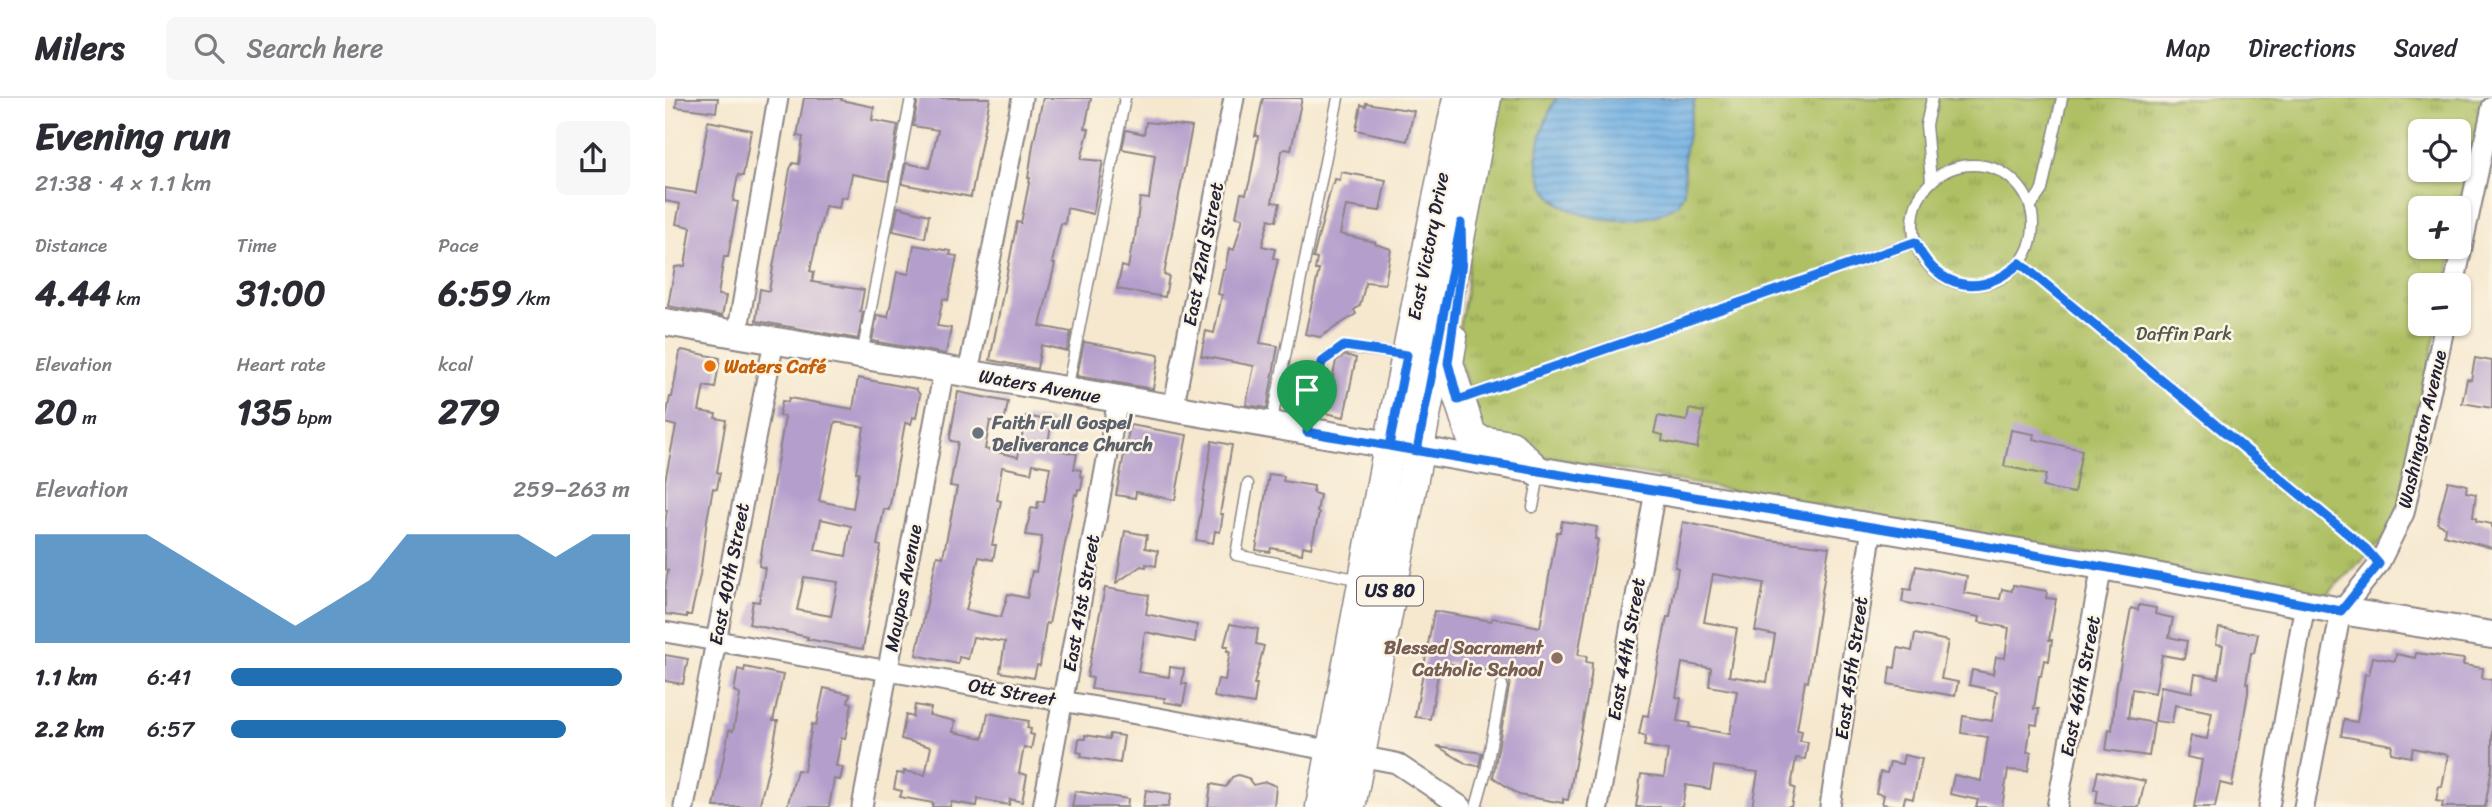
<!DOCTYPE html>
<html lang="en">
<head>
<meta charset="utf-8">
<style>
  :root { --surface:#fff; --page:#f7f7f7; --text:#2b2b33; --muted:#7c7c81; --line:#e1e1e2; --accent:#1f6fb2 }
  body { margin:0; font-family:Sriracha,sans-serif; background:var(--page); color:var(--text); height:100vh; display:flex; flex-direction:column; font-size:26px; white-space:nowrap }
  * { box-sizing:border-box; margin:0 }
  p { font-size:23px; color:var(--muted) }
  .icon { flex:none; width:38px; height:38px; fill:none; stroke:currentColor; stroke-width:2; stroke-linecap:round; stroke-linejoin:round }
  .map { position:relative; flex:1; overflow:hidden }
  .drawer { display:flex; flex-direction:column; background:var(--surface); width:665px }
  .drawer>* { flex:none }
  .fabs { position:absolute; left:1743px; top:21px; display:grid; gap:14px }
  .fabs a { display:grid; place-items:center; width:63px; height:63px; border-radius:10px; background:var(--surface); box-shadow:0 2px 5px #0004; font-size:35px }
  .pin { position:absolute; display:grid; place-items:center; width:60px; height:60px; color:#fff; margin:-72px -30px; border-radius:50% 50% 50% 0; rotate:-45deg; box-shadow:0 0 7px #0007 }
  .pin .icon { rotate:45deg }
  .round { display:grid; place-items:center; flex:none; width:74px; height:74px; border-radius:10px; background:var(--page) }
  .summary { display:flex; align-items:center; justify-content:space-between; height:119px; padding:0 35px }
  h1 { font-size:38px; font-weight:800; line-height:52px }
  .stats { display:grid; grid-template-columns:repeat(3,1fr); gap:10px; height:119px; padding:7px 35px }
  .stats div { display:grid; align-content:center }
  .stats b { font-size:35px; font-weight:800 }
  .stats small { font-size:19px; font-weight:400 }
  .stats p { font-size:19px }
  .chart { height:196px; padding:14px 35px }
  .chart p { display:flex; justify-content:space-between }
  .chart svg { width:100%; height:126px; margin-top:7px; fill:var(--accent); opacity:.7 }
  ul { padding:0 35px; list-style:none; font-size:23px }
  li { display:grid; grid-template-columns:112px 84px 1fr; align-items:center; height:52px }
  li i { height:18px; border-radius:9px; background:var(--accent) }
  header { display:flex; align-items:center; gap:42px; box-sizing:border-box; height:98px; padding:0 35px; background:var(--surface); border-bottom:2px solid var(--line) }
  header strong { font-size:33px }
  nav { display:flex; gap:38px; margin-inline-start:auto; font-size:24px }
  .search { width:490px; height:63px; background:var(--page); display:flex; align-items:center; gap:18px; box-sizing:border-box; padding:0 24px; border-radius:10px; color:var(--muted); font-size:26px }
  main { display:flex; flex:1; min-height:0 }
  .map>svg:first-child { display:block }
  .park { fill:url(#park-tufts); stroke:#68714f; stroke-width:2; fill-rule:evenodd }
  .water { fill:url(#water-rules); stroke:#496990; stroke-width:2 }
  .building { fill:#b49ecc; fill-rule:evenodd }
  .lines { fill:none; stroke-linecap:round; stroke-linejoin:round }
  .lane-casing { stroke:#8c8585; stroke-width:13 }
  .street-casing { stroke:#8c8585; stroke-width:23 }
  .secondary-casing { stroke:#8c8585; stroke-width:30 }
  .primary-casing { stroke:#8c8585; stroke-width:33 }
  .lane { stroke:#fff; stroke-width:10 }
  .street { stroke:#fff; stroke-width:19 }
  .secondary { stroke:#fff; stroke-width:26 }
  .primary { stroke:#fff; stroke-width:30 }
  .route-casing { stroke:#fff; stroke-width:14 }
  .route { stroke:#1a73e8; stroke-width:9 }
  .food-dot { fill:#e8710a; stroke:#fcf5e5; stroke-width:2.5 }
  .worship-dot { fill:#6b7280; stroke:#fcf5e5; stroke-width:2.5 }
  .education-dot { fill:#8d6e63; stroke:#fcf5e5; stroke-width:2.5 }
  .labels { text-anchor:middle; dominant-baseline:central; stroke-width:5; stroke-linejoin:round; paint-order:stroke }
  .shield { fill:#fcf5e5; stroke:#63616e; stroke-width:2 }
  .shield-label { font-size:18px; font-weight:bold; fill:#22223b }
  .street-label { font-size:19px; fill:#22223b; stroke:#fcf5e5 }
  .park-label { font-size:19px; fill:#535949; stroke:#fcf5e5 }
  .food-label { font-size:19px; font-weight:bold; fill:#c56008; stroke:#fcf5e5; text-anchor:start }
  .worship-label { font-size:19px; font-weight:bold; fill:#5b616d; stroke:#fcf5e5; text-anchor:start }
  .education-label { font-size:19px; font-weight:bold; fill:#785e54; stroke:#fcf5e5; text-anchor:end }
</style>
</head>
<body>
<header>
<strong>Milers</strong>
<div class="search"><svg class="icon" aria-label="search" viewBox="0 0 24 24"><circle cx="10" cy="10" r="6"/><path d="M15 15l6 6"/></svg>Search here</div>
<nav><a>Map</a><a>Directions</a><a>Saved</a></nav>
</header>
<main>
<section class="drawer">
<div class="summary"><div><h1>Evening run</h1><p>21:38 · 4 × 1.1 km</p></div><a class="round"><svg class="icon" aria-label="share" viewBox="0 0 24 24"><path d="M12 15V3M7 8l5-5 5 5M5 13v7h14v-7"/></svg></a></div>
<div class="stats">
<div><p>Distance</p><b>4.44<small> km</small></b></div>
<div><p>Time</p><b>31:00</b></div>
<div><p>Pace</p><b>6:59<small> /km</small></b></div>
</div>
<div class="stats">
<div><p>Elevation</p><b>20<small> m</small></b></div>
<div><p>Heart rate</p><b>135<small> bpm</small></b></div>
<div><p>kcal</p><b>279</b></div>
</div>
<div class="chart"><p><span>Elevation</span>259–263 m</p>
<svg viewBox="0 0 160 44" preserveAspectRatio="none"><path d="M0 44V6L10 6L20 6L30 6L40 14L50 22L60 30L70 38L80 30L90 22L100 6L110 6L120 6L130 6L140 14L150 6L160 6V44z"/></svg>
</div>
<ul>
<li><b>1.1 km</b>6:41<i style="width:98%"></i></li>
<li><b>2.2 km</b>6:57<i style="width:84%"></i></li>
</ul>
</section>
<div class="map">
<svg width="1827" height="709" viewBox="0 0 1827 709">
  <defs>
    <pattern id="park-tufts" width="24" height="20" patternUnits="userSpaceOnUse" patternTransform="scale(1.75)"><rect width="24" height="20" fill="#aec063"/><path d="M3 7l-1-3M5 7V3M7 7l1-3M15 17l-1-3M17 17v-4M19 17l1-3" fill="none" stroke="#8d9c53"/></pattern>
    <pattern id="water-rules" width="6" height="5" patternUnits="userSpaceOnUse" patternTransform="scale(1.75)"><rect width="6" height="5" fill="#70b0e4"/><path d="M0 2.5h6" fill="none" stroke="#5c8fba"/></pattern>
  </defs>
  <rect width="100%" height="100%" fill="#fcf5e5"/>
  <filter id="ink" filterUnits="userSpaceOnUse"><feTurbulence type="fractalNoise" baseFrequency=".0143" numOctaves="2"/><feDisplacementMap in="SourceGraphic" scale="14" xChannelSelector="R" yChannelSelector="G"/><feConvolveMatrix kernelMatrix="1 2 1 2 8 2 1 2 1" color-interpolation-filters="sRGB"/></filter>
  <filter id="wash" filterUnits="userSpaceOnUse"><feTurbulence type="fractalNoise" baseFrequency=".00686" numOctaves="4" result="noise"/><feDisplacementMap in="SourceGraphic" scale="28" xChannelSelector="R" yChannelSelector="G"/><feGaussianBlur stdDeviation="1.57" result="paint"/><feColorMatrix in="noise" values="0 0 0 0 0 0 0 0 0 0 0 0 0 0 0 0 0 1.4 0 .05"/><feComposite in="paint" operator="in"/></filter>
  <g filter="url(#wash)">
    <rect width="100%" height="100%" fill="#f6e8cf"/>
    <path class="park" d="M 830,0 L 1819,0 L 1794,124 L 1794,110 L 1755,110 L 1755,149 L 1789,149 L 1781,187 L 1755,187 L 1755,226 L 1773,226 L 1729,431 L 1660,498 L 868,357 L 818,339 L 790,248 L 800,200 L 811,97 ZM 1755,33 L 1794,33 L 1794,72 L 1755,72 Z"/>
    <path class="water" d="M 891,0 L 1030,0 L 1019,57 L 1019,94 L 1013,106 C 992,121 965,124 940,121 C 864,111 860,59 891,0 Z"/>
    <g id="blocks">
      <g class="building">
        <polygon points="12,0 53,0 51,14 11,9"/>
        <polygon points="139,0 177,0 176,2 209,9 207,22 233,27 223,83 187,76 182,100 176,99 174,110 160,108 145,173 149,174 147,184 199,192 195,214 198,214 193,241 91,223 95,191 104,193 125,71 128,65 134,66 138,39 132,38"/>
        <polygon points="253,0 325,0 306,99 237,86 241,65 264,70 273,32 248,28"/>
        <polygon points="378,0 426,0 420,30 424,31 416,61 438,63 428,116 402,110 400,126 396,125 387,165 390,166 375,228 406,234 402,253 376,247 372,271 325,262 352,124 356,125 365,80 363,80 368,47"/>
        <polygon points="598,0 637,0 626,52 620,51 617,53 607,104 615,105 611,123 604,121 597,148 610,151 608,160 613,161 595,245 613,248 602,310 581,307 589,268 536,258 541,233 549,235 557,197 553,196 558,172 560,172 564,150 569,152 578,120 571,119 576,95 581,96 585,82 593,38 590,38"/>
        <polygon points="701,5 749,13 742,43 691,32 696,7 701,8"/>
        <polygon points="43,23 86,32 78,78 73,77 68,103 73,104 63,159 59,159 53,197 61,198 57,218 3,208 10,169 20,168 26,129 11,126 15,106 0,103 0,90 31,95"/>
        <polygon points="481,24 527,29 499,177 504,178 500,199 452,191 457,168 463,170 467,147 469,147 475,100 484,101 490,57 457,51 461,32 479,36"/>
        <polygon points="676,74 721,82 715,113 681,108 675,136 710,144 710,146 726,151 720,186 701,184 695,207 689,212 691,216 655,239 640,236 654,172 650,172 652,161 648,160 667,86 669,86 670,81 675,82"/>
        <polygon points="233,109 264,117 260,140 228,133"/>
        <polygon points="249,147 286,153 285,157 292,158 283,202 278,201 272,228 286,230 281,256 207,243 212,217 223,219 232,174 244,176"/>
        <polygon points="419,244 494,257 488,291 412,278"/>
        <polygon points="17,252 55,260 50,290 39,288 34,313 51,316 50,320 61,322 52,374 55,375 52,391 48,390 42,422 35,477 26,517 22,517 22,519 0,516 0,490 3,472 0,471 0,426 2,412 0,412 0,383 11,328 0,325 5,299 7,299 15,254"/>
        <polygon points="680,257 691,260 679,319 660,315 671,263"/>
        <polygon points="1810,260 1827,263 1827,310 1797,305 1802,281 1806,282"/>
        <path d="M 193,280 L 251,291 L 255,297 L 251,320 L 248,319 L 246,326 L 240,325 L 224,412 L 219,411 L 212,447 L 216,448 L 198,551 L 142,541 L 143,539 L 84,526 L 88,503 L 94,504 L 100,470 L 94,468 L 120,319 L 114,318 L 117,303 L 123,304 L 124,300 L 188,311 ZM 170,324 L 199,329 L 191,374 L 194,374 L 188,410 L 154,403 ZM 156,421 L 186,428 L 181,458 L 150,452 ZM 139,479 L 173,484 L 166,518 L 132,512 Z"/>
        <path d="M 293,294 L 343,304 L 339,325 L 325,323 L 320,351 L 353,359 L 361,318 L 387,323 L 382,350 L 412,356 L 409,371 L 416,372 L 415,378 L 418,379 L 416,392 L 413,391 L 412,397 L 410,396 L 384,526 L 381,525 L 375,568 L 372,567 L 369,580 L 335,574 L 340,544 L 308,539 L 303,561 L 294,559 L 293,566 L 251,557 L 272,458 L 278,459 L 292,389 L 285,388 L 293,344 L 286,343 L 285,340 ZM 368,366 L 385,369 L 379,404 L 373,403 L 372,411 L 366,410 L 361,437 L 377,439 L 371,474 L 367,473 L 362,500 L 343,496 L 336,519 L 301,512 L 314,459 L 328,462 L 331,447 L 327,447 L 336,403 L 332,402 L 337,369 L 366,375 Z"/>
        <polygon points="1024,311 1039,314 1032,350 997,343 998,337 989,335 993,318 1022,323"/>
        <polygon points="465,327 522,337 510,402 471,394 470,400 451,397"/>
        <polygon points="1346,332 1369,336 1368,341 1417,352 1409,395 1378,389 1381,377 1339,368"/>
        <polygon points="547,343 567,347 555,416 558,416 555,434 550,433 548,445 531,442"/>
        <polygon points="604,376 619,378 618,383 649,388 648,395 655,397 652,414 654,415 646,450 638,448 637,456 606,450 605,454 591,452"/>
        <polygon points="1783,383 1802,387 1801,394 1811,396 1808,419 1811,420 1811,423 1827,426 1827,450 1779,437 1780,429 1772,425"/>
        <polygon points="897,423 932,429 930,441 933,441 913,557 922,558 921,564 927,565 926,579 906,687 903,702 898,701 898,705 854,697 828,679 846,578 782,565 782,567 775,566 765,621 750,619 769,513 826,523 828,520 875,529 892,434 895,434"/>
        <path d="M 1018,424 L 1104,442 L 1164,449 L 1143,584 L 1140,583 L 1132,632 L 1137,633 L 1135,643 L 1143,644 L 1140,661 L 1131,660 L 1126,689 L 1130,690 L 1126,709 L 1087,709 L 1093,674 L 1049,668 L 1045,691 L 1021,687 L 1017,709 L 971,709 L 976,676 L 999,679 L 1003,652 L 979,648 L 981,638 L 974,636 L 978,617 L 983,618 L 1002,519 L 1005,519 L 1013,470 L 1010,469 ZM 1048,476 L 1099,485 L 1090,533 L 1110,537 L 1102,584 L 1064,578 L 1072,530 L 1039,524 ZM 1017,565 L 1046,570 L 1044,588 L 1072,593 L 1065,636 L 1024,629 L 1025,625 L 1012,623 L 1016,600 L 1011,599 Z"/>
        <polygon points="460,433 482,437 480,450 493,453 491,468 481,466 481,469 476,468 451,485"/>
        <polygon points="1251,468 1302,478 1299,495 1335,501 1337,491 1347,493 1348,487 1382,493 1381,500 1391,501 1384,542 1387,542 1384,563 1379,562 1376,578 1374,578 1369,611 1374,611 1372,627 1366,626 1362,654 1366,654 1363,673 1343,672 1337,709 1311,709 1313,702 1285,696 1289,677 1316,683 1323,639 1296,635 1298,618 1327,623 1332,593 1304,587 1307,572 1328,576 1331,559 1340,560 1344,530 1314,524 1315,519 1237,504 1239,491 1246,492"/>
        <polygon points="440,490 484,497 481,516 532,527 530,544 480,534 473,574 504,579 505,569 519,571 517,586 522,586 518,607 499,604 500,600 426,591 428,580 422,579"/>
        <polygon points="1474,507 1491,510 1490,516 1508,520 1504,539 1522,543 1519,561 1497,557 1490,595 1467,591 1463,620 1489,625 1484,658 1441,652 1444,631 1447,632 1452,586 1466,510 1473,512"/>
        <polygon points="565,526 593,531 591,546 599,548 589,586 592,586 589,606 549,599 553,581 560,582 565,553 562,553 563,548 559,548"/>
        <polygon points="1554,530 1593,536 1589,555 1586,555 1581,585 1583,585 1583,595 1567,688 1555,685 1550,709 1529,709 1537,662 1522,659 1526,638 1542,641 1547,614 1510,607 1507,625 1490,623 1496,588 1527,594 1530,576 1553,580 1558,547 1551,546"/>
        <polygon points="1250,536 1283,543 1276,581 1293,584 1290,598 1223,586 1225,569 1230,570 1233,550 1247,553"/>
        <polygon points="1751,555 1799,561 1798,567 1818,570 1817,580 1827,582 1827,669 1820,709 1777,709 1778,704 1771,703 1774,688 1777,689 1783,657 1748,650 1746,659 1726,655 1727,647 1676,638 1679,622 1692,624 1700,576 1704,577 1708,559 1730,563 1731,556 1750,560"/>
        <polygon points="0,557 23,561 18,586 0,583"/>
        <polygon points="80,569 118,577 108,623 113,623 106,660 94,709 49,709 64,632 68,633 75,598 74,595 69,593 73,571 79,573"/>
        <polygon points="159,590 185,596 183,604 187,605 180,641 176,640 171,668 178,669 175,682 169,681 164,709 122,709 132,672 139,673 147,626 151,627"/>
        <polygon points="250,607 266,610 264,617 290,623 288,634 318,640 323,615 364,623 362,630 366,631 365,636 369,637 366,651 359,649 354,675 362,677 357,704 345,701 344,707 313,701 312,708 286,704 285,709 267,709 268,705 235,699 237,693 229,691 232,675 239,676 239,673 260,677 266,649 236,641 241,617 248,619"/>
        <polygon points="445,636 459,638 455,665 416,659 417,655 412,654 414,641 420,641 420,637 444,641"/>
        <polygon points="772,648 817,655 814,668 802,666"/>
        <polygon points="1239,657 1257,661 1248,701 1240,699 1238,709 1217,706 1219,697 1211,695 1215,674 1222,675 1225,664 1237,666"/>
        <polygon points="1433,673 1480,683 1474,709 1453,709 1431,705 1433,692 1429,691"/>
        <polygon points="573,677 583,680 588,687 601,684 611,688 609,709 543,709 546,686 561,689 567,679"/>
        <polygon points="481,692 506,696 503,709 478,709"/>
        <polygon points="410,693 463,701 462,709 407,709"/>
      </g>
    </g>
  </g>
  <g filter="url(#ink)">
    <use href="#blocks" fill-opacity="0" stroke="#8c8585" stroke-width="2"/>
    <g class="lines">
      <defs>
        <g id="lane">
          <circle cx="1308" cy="127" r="60"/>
          <polyline points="1266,83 1261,27 1267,0"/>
          <polyline points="1366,108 1377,92 1397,0"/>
          <polyline points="1355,165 1701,451 1714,466"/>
          <polyline points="197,257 246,0"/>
          <polyline points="402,292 460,0"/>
          <polyline points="797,300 1250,144"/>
          <polyline points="606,327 673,0"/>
          <polyline points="642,333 657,264 679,249 737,256"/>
          <polyline points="583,386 571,457 696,482"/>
          <polyline points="868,409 874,377"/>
          <polyline points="811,709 821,673 837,587"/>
        </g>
        <g id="street">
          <polyline points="1789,187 1827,9"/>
          <polyline points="72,237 113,0"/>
          <polyline points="303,276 357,0"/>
          <polyline points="508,311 569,0"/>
          <polyline points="0,534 494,620 731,665 797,709"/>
          <polyline points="19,709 109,243"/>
          <polyline points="197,709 279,272"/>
          <polyline points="378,709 453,302"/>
          <polyline points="933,709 990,393"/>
          <polyline points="1165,709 1207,430"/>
          <polyline points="1392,709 1437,468"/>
          <polyline points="1604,709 1640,506"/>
          <polyline points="1639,709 1676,513 1714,466 1739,415 1780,226"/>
        </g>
        <polyline id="secondary" points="0,224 1437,468 1676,513 1827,537"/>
        <g id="primary">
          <polyline points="787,241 783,265 806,337 815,343 846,348 872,373"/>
          <polyline points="656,709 724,348 793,0"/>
          <polyline points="685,709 821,0"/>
        </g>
      </defs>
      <use href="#lane" class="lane-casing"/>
      <use href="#street" class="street-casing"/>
      <use href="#secondary" class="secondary-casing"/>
      <use href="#primary" class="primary-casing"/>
      <use href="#lane" class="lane"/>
      <use href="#street" class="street"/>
      <use href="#secondary" class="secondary"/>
      <use href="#primary" class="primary"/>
    </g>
  </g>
  <g class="lines" filter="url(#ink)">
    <defs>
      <path id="route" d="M 642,334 C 987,393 1333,447 1676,513 L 1714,466 L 1701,451 L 1355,165 C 1315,201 1273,191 1250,144 L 793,302 L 783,265 L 797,164 L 796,125 L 752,353 L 724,348 L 742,257 L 679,248 L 657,264 L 642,334"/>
    </defs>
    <use href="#route" class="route-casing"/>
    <use href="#route" class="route"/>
  </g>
  <circle class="food-dot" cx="45" cy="268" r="7"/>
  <circle class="worship-dot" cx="313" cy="335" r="7"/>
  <circle class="education-dot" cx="892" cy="560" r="7"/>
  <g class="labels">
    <rect class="shield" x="692" y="478.5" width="66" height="29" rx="5"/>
    <g class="shield-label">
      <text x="725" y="493">US 80</text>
    </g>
    <g class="street-label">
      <text transform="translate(763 148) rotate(-79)">East Victory Drive</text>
      <text transform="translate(538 156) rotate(-79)">East 42nd Street</text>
      <text transform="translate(375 288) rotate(10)">Waters Avenue</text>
      <text transform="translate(1757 331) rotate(-77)">Washington Avenue</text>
      <text transform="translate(64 476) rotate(-79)">East 40th Street</text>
      <text transform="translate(238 490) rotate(-79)">Maupas Avenue</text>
      <text transform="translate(416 505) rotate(-80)">East 41st Street</text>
      <text transform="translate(961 551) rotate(-80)">East 44th Street</text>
      <text transform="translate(1186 570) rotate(-82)">East 45th Street</text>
      <text transform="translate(1415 588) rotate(-79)">East 46th Street</text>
      <text transform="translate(347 594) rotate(10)">Ott Street</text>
    </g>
    <g class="park-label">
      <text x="1519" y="235">Daffin Park</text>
    </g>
    <g class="food-label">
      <text x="59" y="268">Waters Café</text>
    </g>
    <g class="worship-label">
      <text x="327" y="324">Faith Full Gospel<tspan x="327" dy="22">Deliverance Church</tspan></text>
    </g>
    <g class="education-label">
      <text x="878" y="549">Blessed Sacrament<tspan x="878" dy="22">Catholic School</tspan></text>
    </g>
  </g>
</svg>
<div class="fabs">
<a><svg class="icon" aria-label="locate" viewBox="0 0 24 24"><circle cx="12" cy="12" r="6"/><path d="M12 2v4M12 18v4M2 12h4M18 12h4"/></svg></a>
<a>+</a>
<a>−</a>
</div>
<div class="pin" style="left:642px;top:334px;background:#1e9e55"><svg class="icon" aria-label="arrive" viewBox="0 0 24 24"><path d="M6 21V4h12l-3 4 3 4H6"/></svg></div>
</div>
</main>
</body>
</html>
